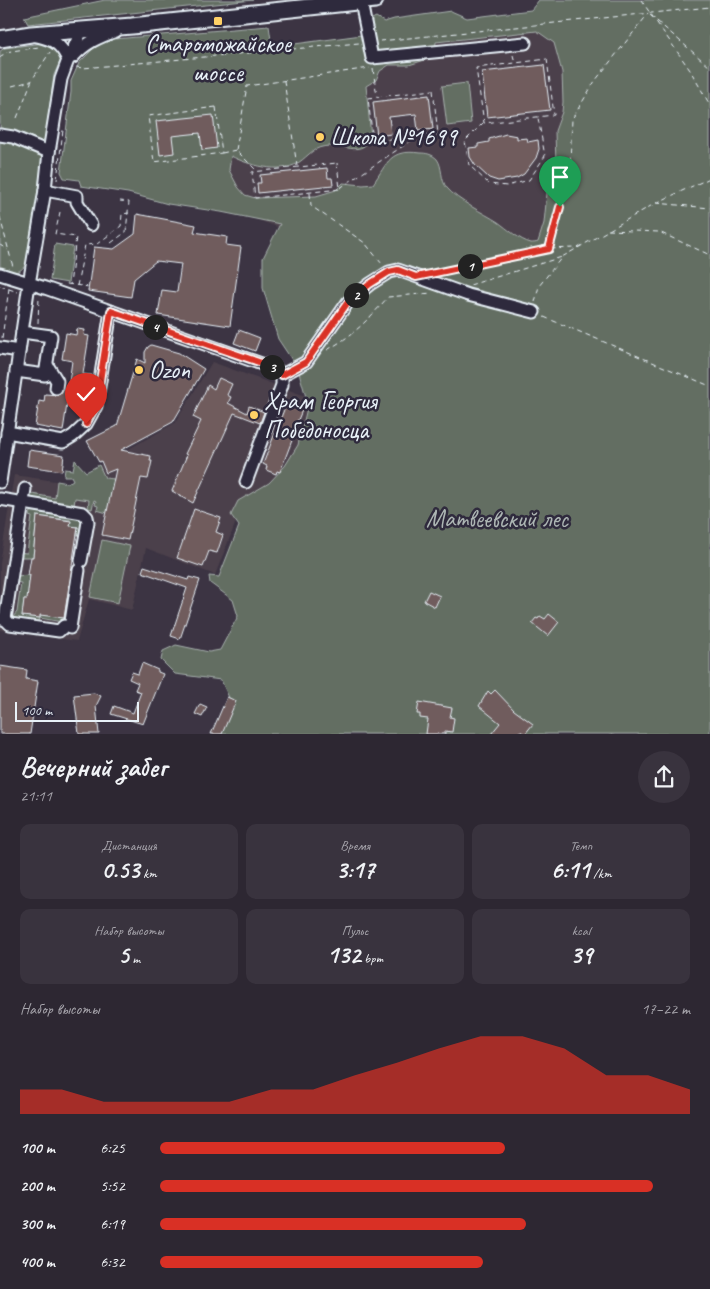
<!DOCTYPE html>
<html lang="ru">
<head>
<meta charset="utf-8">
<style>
  :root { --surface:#2d2732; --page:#39333e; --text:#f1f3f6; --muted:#a7a5ac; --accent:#d93025 }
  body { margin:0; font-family:Caveat,sans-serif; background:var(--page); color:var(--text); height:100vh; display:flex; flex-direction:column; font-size:19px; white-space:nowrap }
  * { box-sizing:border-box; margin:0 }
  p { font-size:16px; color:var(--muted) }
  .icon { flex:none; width:28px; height:28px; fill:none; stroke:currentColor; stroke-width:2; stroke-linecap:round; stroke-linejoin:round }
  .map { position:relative; height:734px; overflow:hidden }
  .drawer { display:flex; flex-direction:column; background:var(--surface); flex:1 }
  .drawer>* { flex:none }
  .scale { position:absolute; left:15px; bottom:12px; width:124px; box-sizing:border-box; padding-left:5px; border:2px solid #e8f1f8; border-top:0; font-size:14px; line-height:18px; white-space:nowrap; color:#e8f1f8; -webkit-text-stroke:4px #2f2a3d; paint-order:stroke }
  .pin { position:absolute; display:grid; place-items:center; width:42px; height:42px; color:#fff; margin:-51px -21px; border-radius:50% 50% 50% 0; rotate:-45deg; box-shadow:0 0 5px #0007 }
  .pin .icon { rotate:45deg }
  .km { position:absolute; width:25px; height:25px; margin:-12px; border-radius:50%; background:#222; color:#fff; font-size:14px; line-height:25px; text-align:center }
  .round { display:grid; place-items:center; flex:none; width:52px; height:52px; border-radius:26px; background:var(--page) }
  .summary { display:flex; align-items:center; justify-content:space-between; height:85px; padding:0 20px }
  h1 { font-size:28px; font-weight:600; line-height:38px }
  .metrics { display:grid; grid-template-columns:repeat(3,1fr); gap:8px; height:85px; padding:5px 20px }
  .metrics div { display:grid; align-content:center; border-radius:10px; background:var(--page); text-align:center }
  .metrics b { font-size:25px; font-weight:600 }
  .metrics small { font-size:14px; font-weight:400 }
  .metrics p { font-size:14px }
  .chart { height:140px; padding:10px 20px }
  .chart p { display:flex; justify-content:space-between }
  .chart svg { width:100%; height:90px; margin-top:5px; fill:var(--accent); opacity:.7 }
  ul { padding:0 20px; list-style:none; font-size:16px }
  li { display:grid; grid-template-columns:80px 60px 1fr; align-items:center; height:38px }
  li i { height:12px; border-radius:6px; background:var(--accent) }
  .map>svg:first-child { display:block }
  .built { fill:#4c404b }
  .green { fill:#646e62; stroke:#a6b0ad; fill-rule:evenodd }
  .building { fill:#705c5d; stroke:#e8f1f8 }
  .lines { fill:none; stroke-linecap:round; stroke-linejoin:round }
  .minor-casing { stroke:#e8f1f8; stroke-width:15 }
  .major-casing { stroke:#e8f1f8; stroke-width:19 }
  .path { stroke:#e8f1f8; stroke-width:1; stroke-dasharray:5 4; stroke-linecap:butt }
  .minor { stroke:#2f2a3d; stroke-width:11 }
  .major { stroke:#2f2a3d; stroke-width:15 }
  .route-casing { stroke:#fff; stroke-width:10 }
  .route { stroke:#d93025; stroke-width:6 }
  .poi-dot { fill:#ffd166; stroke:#2f2a3d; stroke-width:2 }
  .labels { text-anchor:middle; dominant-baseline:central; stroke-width:5; stroke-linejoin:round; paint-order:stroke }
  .poi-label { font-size:25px; fill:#e8f1f8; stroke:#2f2a3d; text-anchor:start }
  .park-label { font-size:25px; fill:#adb6b4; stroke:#2f2a3d }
</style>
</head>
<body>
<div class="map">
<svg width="710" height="734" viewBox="0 0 710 734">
  <rect width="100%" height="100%" fill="#3c3443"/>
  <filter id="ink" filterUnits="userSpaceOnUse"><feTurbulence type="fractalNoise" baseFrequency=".02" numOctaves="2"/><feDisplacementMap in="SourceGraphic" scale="10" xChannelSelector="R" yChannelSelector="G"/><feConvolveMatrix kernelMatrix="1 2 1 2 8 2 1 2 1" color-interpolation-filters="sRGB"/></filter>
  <g filter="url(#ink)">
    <g class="built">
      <polygon points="620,20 546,244 324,244 143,178 80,72"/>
      <polygon points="212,362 319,401 286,485 243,504 215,575 146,548 132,610 89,599 77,641 0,630 0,564 14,475 68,483 175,423"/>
    </g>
    <g class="green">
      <polygon points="105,0 253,0 28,24 24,17"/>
      <path d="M 539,0 L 710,0 L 710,734 L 219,734 L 231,702 L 221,680 L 175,674 L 161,660 L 163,651 L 176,645 L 209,652 L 220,650 L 238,616 L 233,600 L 210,583 L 209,576 L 219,577 L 239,526 L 231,515 L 238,501 L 269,483 L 285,466 L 298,445 L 308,404 L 298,369 L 278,339 L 263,288 L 263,258 L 280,224 L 221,212 L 168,204 L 128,193 L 81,186 L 79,180 L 64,178 L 61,172 L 71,92 L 71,81 L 79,63 L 102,40 L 269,26 L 272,47 L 369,34 L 374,30 L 370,20 L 376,17 L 384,22 L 394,19 L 451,11 L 467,18 L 531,10 ZM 537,31 L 554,43 L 562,72 L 563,102 L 562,112 L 555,131 L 556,165 L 548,183 L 544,223 L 538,242 C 536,243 532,243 531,243 C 519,240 508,229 498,222 C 484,213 458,201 447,188 C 440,180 443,167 437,159 C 432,154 426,153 420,153 C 390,149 388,162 373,184 L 363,185 L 343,183 L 336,190 L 316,196 L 255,198 L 245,195 L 238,187 L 229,170 L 231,156 C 248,165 280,174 298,163 C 310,155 313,146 331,146 C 346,145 362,157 371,137 L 366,86 L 376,80 L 380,71 L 389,65 L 409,65 L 428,59 L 435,51 L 436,42 Z"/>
      <path d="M 51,42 L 61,59 L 54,75 L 28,260 C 21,275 14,273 0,269 L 0,51 L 5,48 Z"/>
      <polygon points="467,83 471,123 447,126 442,86"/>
      <polygon points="55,244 73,247 68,283 50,280"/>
      <polygon points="75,460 86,472 99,465 105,478 114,479 107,513 97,510 98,506 95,505 96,501 94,500 92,509 88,508 89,500 75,498 74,506 25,499 26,493 55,498 57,481 68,483 73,480 71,476 64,476 65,469 73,470"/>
      <polygon points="36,510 83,518 84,536 77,535 78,527 70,526 70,520 37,516 33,557 14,557 15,552 27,553 32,517 29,516 31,512"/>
      <polygon points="102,540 130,546 118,603 90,597"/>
      <polygon points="30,575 27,599 24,599 22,616 40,618 41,613 65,618 68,595 72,596 69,619 62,622 40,618 39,623 16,621 13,617 17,612 21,583 14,582 15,576"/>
    </g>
    <g class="building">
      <polygon points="544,65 550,110 487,117 482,72"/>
      <polygon points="429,95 433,129 418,131 416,114 389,117 391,134 377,136 373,102"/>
      <polygon points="213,115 217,148 202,150 200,133 172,136 174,153 160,155 156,121"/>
      <polygon points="506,134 517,136 517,139 527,138 528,142 538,140 539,149 536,158 524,174 517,178 498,181 489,178 475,165 470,157 469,148 478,147 478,144 489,142 489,139"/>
      <polygon points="327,168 328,178 332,178 333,185 258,193 257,183 261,183 260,175"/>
      <polygon points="137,214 196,225 194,232 227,237 226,245 241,247 230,326 158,315 162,290 177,292 181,264 156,261 134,279 131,297 88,291 94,247 114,249 135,234"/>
      <polygon points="77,329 85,330 84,335 89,336 83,374 92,375 88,401 78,400 78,405 67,404 63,431 35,426 39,401 44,402 45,394 58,395 63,389 68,389 72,361 62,359 66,333 76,335"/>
      <polygon points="239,330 260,338 255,351 234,343"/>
      <polygon points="151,345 179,353 204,369 173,422 121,450 151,456 150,461 152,461 148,479 141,478 128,540 102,535 116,469 106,473 101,461 99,462 87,441 117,426 137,359 145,363 145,352 148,347"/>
      <polygon points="219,378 232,384 227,395 231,397 228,403 247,413 249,406 264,412 260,423 234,413 193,503 172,491 187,455 185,454 201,421 193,417 208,385 214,389"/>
      <polygon points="287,402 303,408 292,434 294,435 280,472 277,471 276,474 266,470 267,466 263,464"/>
      <polygon points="29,450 64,455 62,471 27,466"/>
      <polygon points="194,509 221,518 216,532 223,535 217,553 209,551 203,567 177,558"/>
      <polygon points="37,516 71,521 70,526 78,527 64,618 40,615 40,618 22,616 24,599 27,599 30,575 28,575 31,557 33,557"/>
      <polygon points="144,566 188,580 189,577 200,580 180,639 171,636 187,588 142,572"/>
      <polygon points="429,591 440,596 435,607 424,601"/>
      <polygon points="549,614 559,622 548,636 532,623 536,618 538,619 540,616 545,619"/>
      <polygon points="142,663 158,670 158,672 163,674 143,724 111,714 114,706 133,713 141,692 135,690 138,683 129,679 132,672 138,674"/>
      <polygon points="0,666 27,670 26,679 38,681 30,734 0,734"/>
      <polygon points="495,690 514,710 533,724 525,734 520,731 517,734 491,734 500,723 479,706 488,691 491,694"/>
      <polygon points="94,693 101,696 96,706 99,734 79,734 74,695"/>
      <polygon points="227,697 236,701 222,734 211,734"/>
      <polygon points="419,702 452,708 450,717 454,718 452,732 445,731 445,734 426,734 428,719 420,718 420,714 417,714"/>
      <polygon points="200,704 207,707 202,717 195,714"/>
    </g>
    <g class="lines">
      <defs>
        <g id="minor">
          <polyline points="361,2 372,58 525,43"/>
          <path d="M 37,36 C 54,40 61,44 68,60"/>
          <path d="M 73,57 C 85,43 99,37 116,31"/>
          <polyline points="0,135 13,137 49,152"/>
          <polyline points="45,190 77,196 77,202 91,225"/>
          <polyline points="0,274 45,288 276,369 282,375 282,385 246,482"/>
          <polyline points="0,348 19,351"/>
          <polyline points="47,365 57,381 56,388"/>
          <polyline points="16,371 45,375 51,336 22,332"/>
          <polyline points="282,375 306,362 348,302 370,284 389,272 398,270 468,295 534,312"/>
          <polyline points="7,432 63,442 73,436 86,424 96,406 111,311"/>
          <polyline points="0,482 29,284 45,190 49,152 61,79 68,60 82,30"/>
          <polyline points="0,499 83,513 87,517 88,522 81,561"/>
          <polyline points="0,619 5,619 25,489"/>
          <polyline points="5,619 10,624 59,631 64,626 70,628 79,570"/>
        </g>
        <polyline id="major" points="0,39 31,34 132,26 375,0"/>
      </defs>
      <use href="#minor" class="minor-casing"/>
      <use href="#major" class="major-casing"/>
      <g class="path">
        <polyline points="641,0 690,70 710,105"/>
        <polyline points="650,15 710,67"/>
        <polyline points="380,41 710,7"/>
        <polyline points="513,55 515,63"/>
        <polyline points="0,58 5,52 39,47"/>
        <polygon points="547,59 554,115 484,123 476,68"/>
        <polyline points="76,67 83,68 359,43"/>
        <polyline points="373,69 377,97"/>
        <polyline points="284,81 297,166"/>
        <polyline points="12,86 31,81"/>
        <polygon points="433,90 438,134 373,141 368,98"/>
        <polygon points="216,107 222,153 154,162 148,116"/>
        <polyline points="17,118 32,80 50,52"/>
        <polyline points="483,123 465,141 469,165 489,184 507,186 529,180 545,156 538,118"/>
        <polyline points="236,150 247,86 370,68"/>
        <polyline points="222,153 236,150 257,171"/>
        <polygon points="337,163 340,189 255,198 252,172"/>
        <polyline points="57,180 63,130"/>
        <polyline points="340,188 418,136"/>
        <polyline points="310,193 311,206 365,243 382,264"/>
        <polyline points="656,203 710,208"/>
        <polyline points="60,212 55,234 76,237 70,285"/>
        <polyline points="0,217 13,267"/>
        <polyline points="608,230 659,232 710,255"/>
        <polyline points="111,243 126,232 129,202 120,201"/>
        <polyline points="0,245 8,250"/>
        <polyline points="549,249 570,164 572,119 595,81 648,14"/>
        <polyline points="436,273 549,249 575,248"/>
        <polyline points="67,284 89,287"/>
        <polyline points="470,285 562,257"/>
        <polyline points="0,286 18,292"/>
        <polyline points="77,286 85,245 97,244 121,226 122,214 129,213"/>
        <polyline points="535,302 539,286 562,257 656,203 710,178"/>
        <polyline points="544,317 710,386"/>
        <polyline points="38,323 39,297"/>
        <polyline points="2,338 9,288"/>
        <path d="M 327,350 C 354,335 368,320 388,297 L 432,293"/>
      </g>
      <use href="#minor" class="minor"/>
      <use href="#major" class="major"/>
    </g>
  </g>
  <g class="lines" filter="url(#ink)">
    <defs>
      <polyline id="route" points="86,424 96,406 111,311 276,368 282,375 306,362 348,302 370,284 389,272 398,270 416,277 549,249 560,207"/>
    </defs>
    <use href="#route" class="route-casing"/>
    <use href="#route" class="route"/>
  </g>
  <g class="poi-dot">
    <rect x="213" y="16" width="10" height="10" rx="2.5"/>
    <circle cx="320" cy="137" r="5"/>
    <circle cx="139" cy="370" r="5"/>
    <circle cx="254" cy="415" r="5"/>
  </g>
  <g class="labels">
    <g class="poi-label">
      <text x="218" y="44" text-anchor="middle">Староможайское<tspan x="218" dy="29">шоссе</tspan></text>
      <text x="330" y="137">Школа №1699</text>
      <text x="149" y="370">Ozon</text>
      <text x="264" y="401">Храм Георгия<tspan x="264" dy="29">Победоносца</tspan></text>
    </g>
    <g class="park-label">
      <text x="497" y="519">Матвеевский лес</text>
    </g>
  </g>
</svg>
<div class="scale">100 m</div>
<div class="pin" style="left:560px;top:207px;background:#1e9e55"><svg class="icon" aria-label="arrive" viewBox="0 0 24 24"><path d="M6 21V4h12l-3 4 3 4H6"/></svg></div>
<div class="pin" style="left:86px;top:424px;background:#d93025"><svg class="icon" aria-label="check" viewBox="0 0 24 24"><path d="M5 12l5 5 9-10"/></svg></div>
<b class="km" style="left:470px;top:266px">1</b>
<b class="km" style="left:356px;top:295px">2</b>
<b class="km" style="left:272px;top:367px">3</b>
<b class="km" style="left:155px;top:327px">4</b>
</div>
<section class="drawer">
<div class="summary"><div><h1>Вечерний забег</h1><p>21:11</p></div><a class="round"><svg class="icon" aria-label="share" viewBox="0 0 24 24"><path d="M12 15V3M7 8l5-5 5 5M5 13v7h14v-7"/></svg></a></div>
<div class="metrics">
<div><p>Дистанция</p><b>0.53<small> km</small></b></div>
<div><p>Время</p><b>3:17</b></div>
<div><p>Темп</p><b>6:11<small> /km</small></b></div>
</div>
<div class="metrics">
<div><p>Набор высоты</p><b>5<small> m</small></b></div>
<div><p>Пульс</p><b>132<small> bpm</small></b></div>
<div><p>kcal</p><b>39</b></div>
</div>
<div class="chart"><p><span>Набор высоты</span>17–22 m</p>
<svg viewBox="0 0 160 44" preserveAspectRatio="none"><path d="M0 44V32L10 32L20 38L30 38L40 38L50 38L60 32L70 32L80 25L90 19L100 12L110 6L120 6L130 12L140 25L150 25L160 32V44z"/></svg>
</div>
<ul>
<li><b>100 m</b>6:25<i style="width:65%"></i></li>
<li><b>200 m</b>5:52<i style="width:93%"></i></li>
<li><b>300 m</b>6:19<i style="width:69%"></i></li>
<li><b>400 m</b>6:32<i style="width:61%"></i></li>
</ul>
</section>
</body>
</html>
